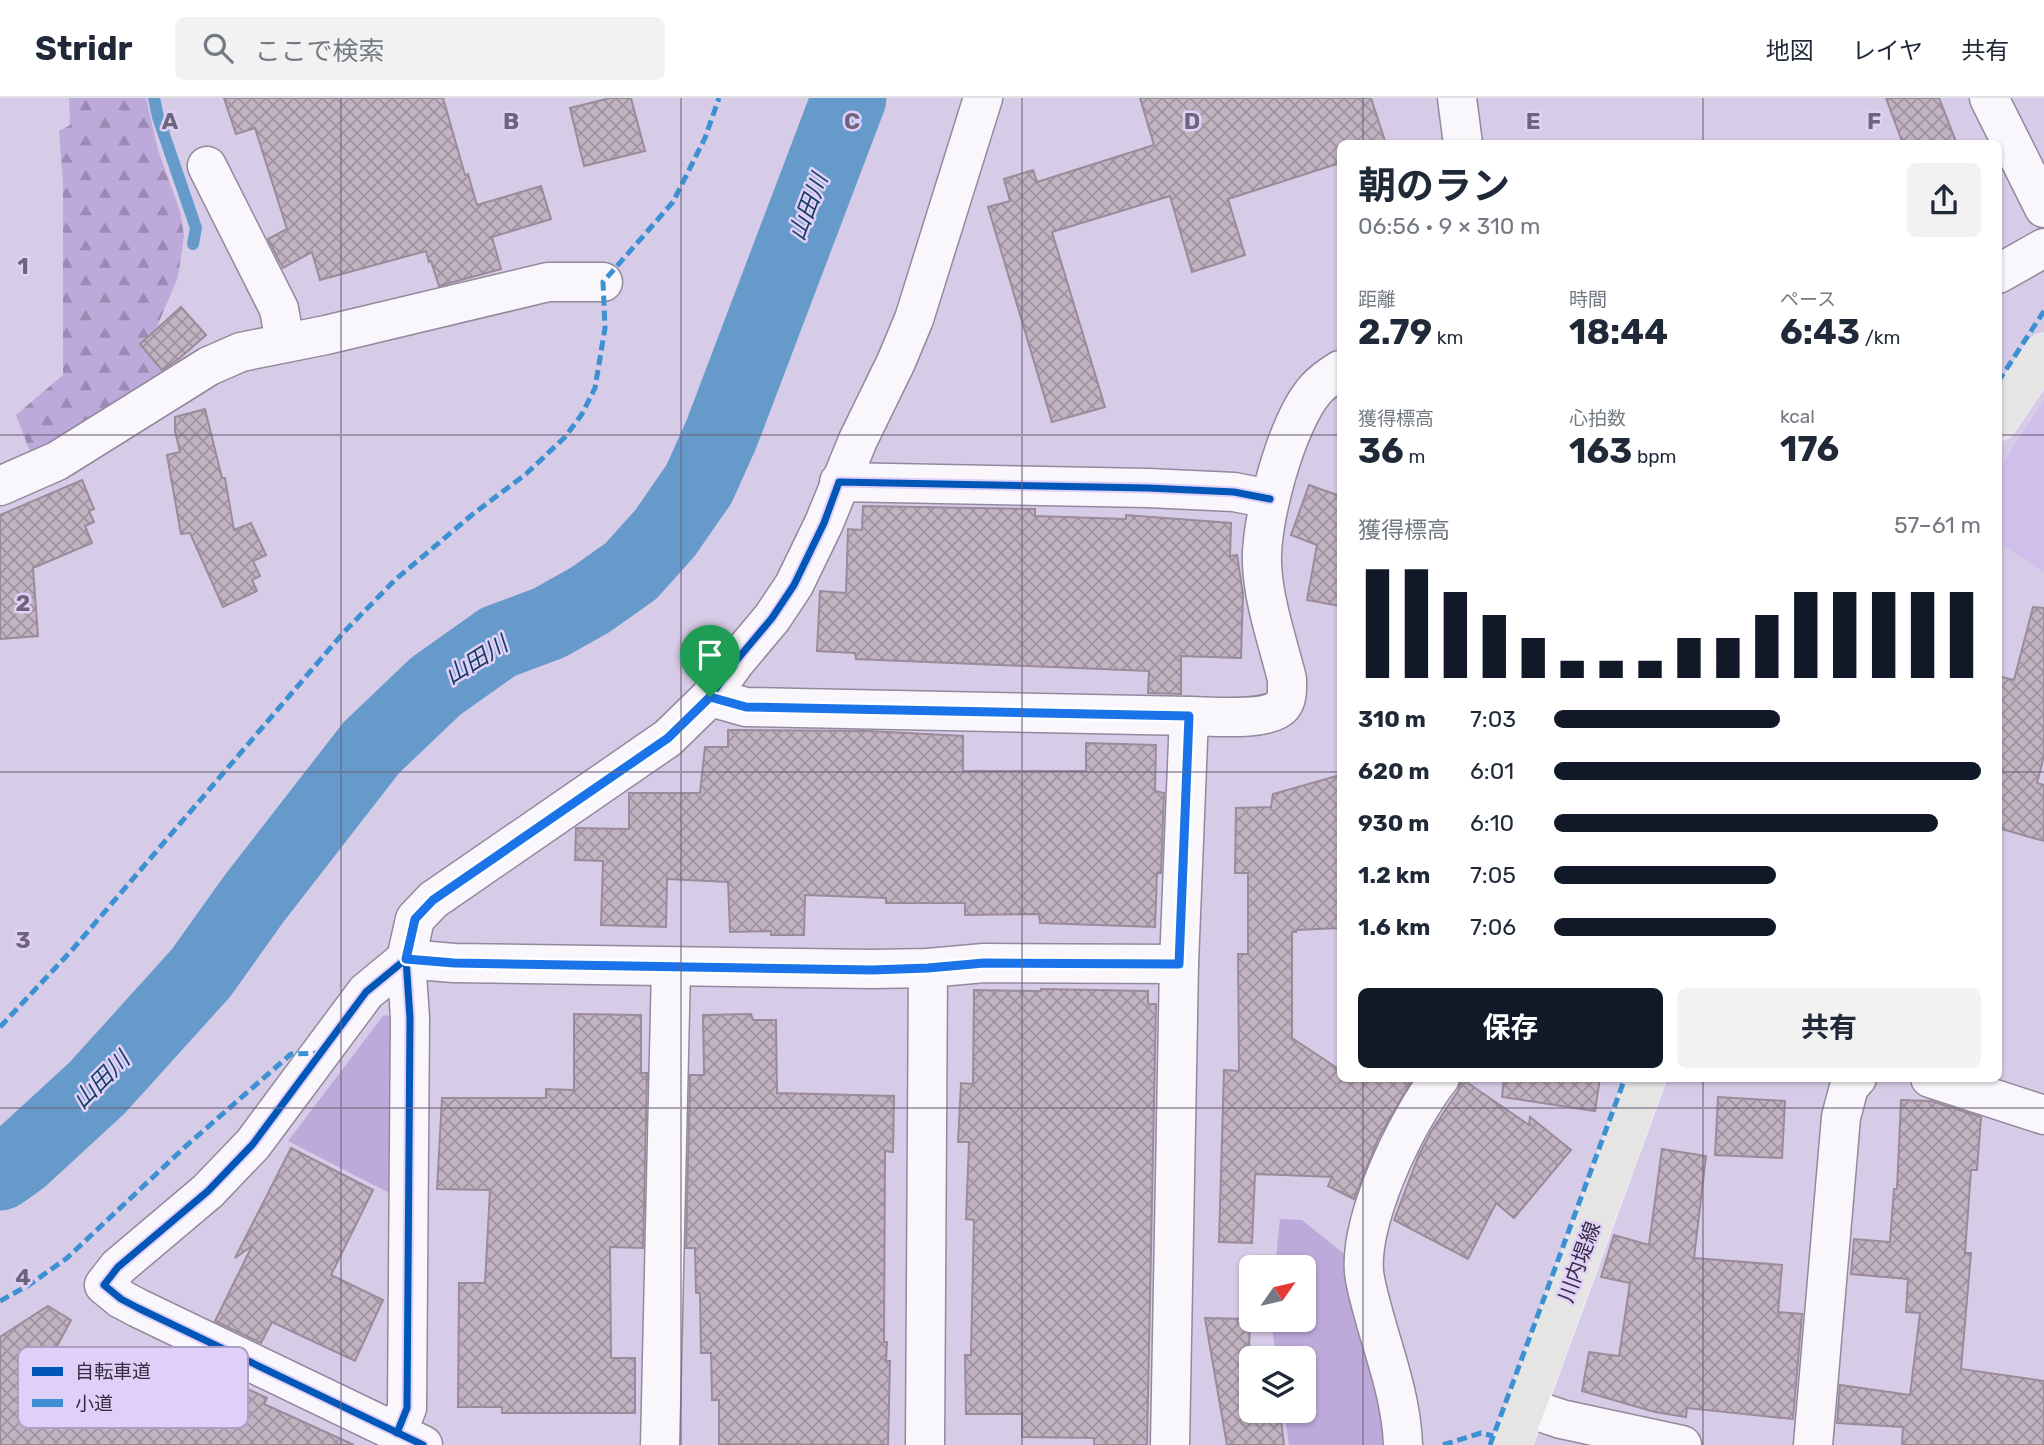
<!DOCTYPE html>
<html lang="ja">
<head>
<meta charset="utf-8">
<style>
  :root { --surface:#fff; --page:#f2f2f3; --text:#1f2937; --muted:#747a83; --line:#e0e1e3; --accent:#111827 }
  body { margin:0; font-family:Rubik,"Noto Sans JP",sans-serif; background:var(--page); color:var(--text); height:100vh; display:flex; flex-direction:column; font-size:26px; white-space:nowrap }
  * { box-sizing:border-box; margin:0 }
  p { font-size:23px; color:var(--muted) }
  .icon { flex:none; width:38px; height:38px; fill:none; stroke:currentColor; stroke-width:2; stroke-linecap:round; stroke-linejoin:round }
  .map { position:relative; flex:1; overflow:hidden }
  .panel { position:absolute; left:1337px; top:42px; width:665px; height:942px; display:flex; flex-direction:column; background:var(--surface); border-radius:10px; box-shadow:0 2px 5px #0004 }
  .panel>* { flex:none }
  .needle { width:46px; rotate:56deg }
  .controls { position:absolute; left:1239px; top:1157px; display:grid; gap:14px }
  .controls a { display:grid; place-items:center; width:77px; height:77px; border-radius:10px; background:var(--surface); box-shadow:0 2px 5px #0004; font-size:35px }
  .pin { position:absolute; display:grid; place-items:center; width:60px; height:60px; color:#fff; margin:-72px -30px; border-radius:50% 50% 50% 0; rotate:-45deg; box-shadow:0 0 7px #0007 }
  .pin .icon { rotate:45deg }
  .round { display:grid; place-items:center; flex:none; width:74px; height:74px; border-radius:10px; background:var(--page) }
  .head { display:flex; align-items:center; justify-content:space-between; height:119px; padding:0 21px }
  h1 { font-size:38px; font-weight:700; line-height:52px }
  .stats { display:grid; grid-template-columns:repeat(3,1fr); gap:10px; height:119px; padding:7px 21px }
  .stats div { display:grid; align-content:center }
  .stats b { font-size:35px; font-weight:700 }
  .stats small { font-size:19px; font-weight:400 }
  .stats p { font-size:19px }
  .chart { height:196px; padding:14px 21px }
  .chart p { display:flex; justify-content:space-between }
  .chart svg { width:100%; height:126px; margin-top:7px; stroke:var(--accent); stroke-width:6 }
  .action { display:flex; gap:14px; margin-top:auto; padding:14px 21px }
  .action a { flex:1; height:80px; border-radius:10px; background:var(--accent); color:#fff; font-size:28px; font-weight:700; line-height:80px; text-align:center }
  .action a+a { background:var(--page); color:var(--text) }
  ul { padding:0 21px; list-style:none; font-size:23px }
  li { display:grid; grid-template-columns:112px 84px 1fr; align-items:center; height:52px }
  li i { height:18px; border-radius:9px; background:var(--accent) }
  header { display:flex; align-items:center; gap:42px; box-sizing:border-box; height:98px; padding:0 35px; background:var(--surface); border-bottom:2px solid var(--line) }
  header strong { font-size:33px }
  nav { display:flex; gap:38px; margin-inline-start:auto; font-size:24px }
  .search { width:490px; height:63px; background:var(--page); display:flex; align-items:center; gap:18px; box-sizing:border-box; padding:0 24px; border-radius:10px; color:var(--muted); font-size:26px }
  .map>svg:first-child { display:block }
  .built { fill:#d1bfeb }
  .grass { fill:#bea9db }
  .forest { fill:url(#forest-firs) }
  .lines { fill:none; stroke-linecap:round; stroke-linejoin:round }
  .stream { stroke:#659acb; stroke-width:12 }
  .river { stroke:#659acb; stroke-width:75 }
  .building { fill:url(#building-cross-hatch); stroke:#9a8b9a; stroke-width:2 }
  .minor-casing { stroke:#92899e; stroke-width:41 }
  .major-casing { stroke:#ede8f4; stroke-width:41 }
  .minor { stroke:#f9f7fb; stroke-width:38 }
  .major { stroke:#e5e5e3; stroke-width:38 }
  .quiet { stroke:#3d90d1; stroke-width:5; stroke-dasharray:10 5; stroke-linecap:butt }
  .cycleway-casing { stroke:#e0d0f9; stroke-width:11 }
  .cycleway { stroke:#0057b8; stroke-width:7 }
  .route-casing { stroke:#fff; stroke-width:14 }
  .route { stroke:#1a73e8; stroke-width:9 }
  .grid { fill:none; stroke:#6e657b; stroke-width:2; stroke-opacity:0.55 }
  .labels { text-anchor:middle; dominant-baseline:central; stroke-width:5; stroke-linejoin:round; paint-order:stroke }
  .street-label { font-size:21px; fill:#362d41; stroke:#e0d0f9 }
  .water-label { font-size:23px; font-style:italic; fill:#133f5d; stroke:#e0d0f9 }
  .key { fill:#e0d0f9; stroke:#ad9fc2; stroke-width:2 }
  .key-label { font-size:19px; fill:#362d41 }
  .grid-label { font-size:23px; text-anchor:middle; font-weight:bold; fill:#6e657b; stroke:#e0d0f9; stroke-width:5; stroke-linejoin:round; paint-order:stroke }
</style>
</head>
<body>
<header>
<strong>Stridr</strong>
<div class="search"><svg class="icon" aria-label="search" viewBox="0 0 24 24"><circle cx="10" cy="10" r="6"/><path d="M15 15l6 6"/></svg>ここで検索</div>
<nav><a>地図</a><a>レイヤ</a><a>共有</a></nav>
</header>
<div class="map">
<svg width="2044" height="1347" viewBox="0 0 2044 1347">
  <defs>
    <pattern id="forest-firs" width="22" height="20" patternUnits="userSpaceOnUse" patternTransform="scale(1.75)"><rect width="22" height="20" fill="#bea9db"/><path d="M5 1l3.5 6h-7zM16 11l3.5 6h-7z" fill="#9b8ab3"/></pattern>
    <pattern id="building-cross-hatch" width="8" height="8" patternUnits="userSpaceOnUse" patternTransform="scale(1.75)"><rect width="8" height="8" fill="#c3b3c2"/><path d="M0 0l8 8M0 8l8-8" fill="none" stroke="#9f929f"/></pattern>
  </defs>
  <rect width="100%" height="100%" fill="#d7cce7"/>
  <polygon class="built" points="2044,302 2044,474 1999,445 1998,373"/>
  <g class="grass">
    <polygon points="388,917 393,922 391,1096 288,1043 383,918"/>
    <polygon points="1280,1121 1302,1122 1344,1156 1363,1211 1395,1347 1289,1347 1284,1313 1304,1312 1304,1260 1276,1260 1271,1222 1304,1222 1304,1169 1275,1169"/>
  </g>
  <polygon class="forest" points="69,0 146,0 158,52 180,113 184,138 178,179 156,231 140,246 164,274 156,291 30,354 16,317 63,277 63,84 59,33 70,27"/>
  <g class="lines">
    <polyline class="stream" points="154,0 158,19 196,130 193,146"/>
    <polyline class="river" points="0,1075 21,1060 97,990 201,875 253,802 371,650 436,588 498,544 549,525 590,502 631,473 665,435 699,386 721,337 849,0"/>
  </g>
  <g class="building">
    <polygon points="224,0 443,0 465,77 468,76 477,107 541,88 551,121 492,139 501,171 439,188 431,163 429,164 426,153 320,182 312,154 283,170 268,141 287,131 255,30 236,36"/>
    <polygon points="610,0 631,0 645,53 584,68 570,10"/>
    <polygon points="1140,0 1371,0 1386,46 1340,46 1340,65 1228,101 1245,157 1192,174 1170,98 1052,134 1105,309 1052,324 988,109 1010,103 1004,81 1033,72 1037,84 1154,47"/>
    <polygon points="1886,0 1939,0 1957,46 1903,46"/>
    <polygon points="181,209 206,237 180,260 162,272 140,246"/>
    <polygon points="205,311 222,380 225,380 234,432 251,425 266,457 253,463 260,478 252,482 257,493 223,509 190,435 181,436 167,357 180,354 175,333 175,319"/>
    <polygon points="82,382 94,411 89,413 94,424 85,428 92,445 33,470 38,538 0,541 0,417"/>
    <polygon points="1309,387 1340,398 1340,508 1307,502 1317,447 1291,437"/>
    <polygon points="863,408 1035,411 1035,418 1126,421 1126,417 1231,425 1230,458 1237,457 1243,496 1241,560 1181,558 1181,596 1148,595 1149,573 856,561 855,555 817,553 820,493 846,495 848,431 862,432"/>
    <polygon points="2033,509 2044,510 2044,658 2037,685 2044,687 2044,743 1998,730 1998,578 2014,582"/>
    <polygon points="728,632 869,633 963,638 963,673 1086,673 1086,645 1156,647 1155,693 1164,695 1161,775 1157,775 1155,829 1040,825 1039,816 965,817 965,805 886,805 886,800 805,797 804,837 771,837 771,833 730,834 728,784 667,781 666,829 601,827 603,763 575,762 576,730 629,731 629,695 700,695 705,649 728,649"/>
    <polygon points="1340,677 1340,830 1296,832 1296,834 1292,834 1292,940 1340,972 1340,980 1413,980 1379,1039 1354,1101 1328,1088 1332,1079 1255,1076 1252,1145 1219,1144 1224,972 1239,973 1238,856 1248,856 1248,775 1235,775 1236,710 1271,709 1273,696"/>
    <polygon points="1041,891 1148,893 1148,906 1156,906 1147,1347 1094,1347 1094,1340 1022,1339 1022,1316 966,1316 965,1257 971,1257 974,1122 966,1121 969,1044 958,1044 961,985 973,986 974,892 1041,893"/>
    <polygon points="574,916 641,917 641,975 647,975 643,1150 610,1149 611,1260 635,1260 635,1315 502,1315 502,1309 458,1309 459,1185 485,1185 490,1092 437,1091 442,1000 546,1000 546,991 574,992"/>
    <polygon points="751,916 753,922 776,922 777,995 894,998 893,1054 885,1053 884,1244 887,1244 886,1263 890,1263 888,1347 719,1346 719,1302 712,1302 711,1255 701,1255 700,1195 696,1195 695,1150 686,1150 690,977 704,977 703,917"/>
    <polygon points="1504,980 1600,980 1595,1013 1502,999"/>
    <polygon points="1462,981 1529,1027 1530,1019 1571,1052 1514,1120 1496,1105 1468,1161 1394,1122 1419,1057 1432,1032 1458,993"/>
    <polygon points="1718,999 1785,1003 1782,1060 1715,1057"/>
    <polygon points="1901,1002 1931,1003 1981,1019 1977,1072 1971,1072 1965,1155 1971,1155 1961,1271 2044,1283 2044,1347 1902,1347 1903,1329 1837,1325 1840,1287 1910,1297 1920,1215 1906,1214 1908,1181 1851,1176 1854,1141 1890,1144 1894,1091 1897,1091"/>
    <polygon points="291,1050 373,1092 331,1177 383,1202 355,1263 272,1224 261,1245 215,1223 252,1148 235,1160"/>
    <polygon points="1662,1051 1706,1058 1694,1160 1782,1167 1778,1214 1802,1216 1793,1321 1687,1310 1686,1319 1655,1314 1582,1293 1589,1254 1619,1258 1630,1185 1601,1179 1614,1137 1649,1147"/>
    <polygon points="48,1208 71,1222 48,1265 46,1305 172,1309 195,1262 241,1284 239,1287 267,1300 264,1306 354,1347 0,1347 0,1239"/>
    <polygon points="1205,1220 1250,1221 1247,1322 1251,1309 1251,1312 1280,1312 1284,1347 1227,1347"/>
  </g>
  <g class="lines">
    <defs>
      <g id="minor">
        <polyline points="1457,0 1463,46"/>
        <polyline points="1989,0 2044,110"/>
        <polyline points="207,68 279,211 285,244"/>
        <polyline points="1998,176 2044,150"/>
        <polyline points="839,384 1148,390 1234,394 1270,401"/>
        <polyline points="0,388 57,363 209,268 241,254 326,237 548,184 603,184"/>
        <path d="M 710,599 L 746,609 L 1189,618 C 1210,618 1268,624 1282,608 C 1288,601 1287,590 1287,581 C 1278,545 1263,502 1262,465 C 1260,423 1287,324 1315,292 C 1321,285 1332,277 1340,272"/>
        <polyline points="1930,980 2044,1017"/>
        <polyline points="1526,1309 1561,1321 1682,1347"/>
        <polyline points="397,1335 407,1310 410,920 406,861 415,821 433,802 668,640 710,599 736,563 772,520 794,487 824,425 858,342 896,264 914,221 983,0"/>
        <polyline points="423,1347 138,1210 121,1201 104,1187 118,1169 208,1093 253,1046 366,894 406,861 454,865 872,871 928,870 984,865 1179,866"/>
        <polyline points="660,1347 671,869"/>
        <polyline points="925,1347 928,870"/>
        <polyline points="1170,1347 1179,866 1189,618"/>
        <path d="M 1403,1347 C 1401,1289 1376,1237 1365,1181 C 1355,1128 1407,1021 1440,980"/>
        <polyline points="1813,1347 1841,1019 1849,989 1857,980"/>
      </g>
      <g id="major">
        <polyline points="1998,323 2044,255"/>
        <polyline points="1512,1347 1646,980"/>
      </g>
    </defs>
    <use href="#minor" class="minor-casing"/>
    <use href="#major" class="major-casing"/>
    <use href="#minor" class="minor"/>
    <use href="#major" class="major"/>
    <g class="quiet">
      <polyline points="1998,284 2044,213"/>
      <polyline points="0,929 72,852 344,534 395,482 473,416 526,376 565,339 582,316 595,290 605,230 603,184 673,104 705,40 719,0"/>
      <polyline points="0,1203 29,1187 67,1160 186,1048 291,956 322,955"/>
      <polyline points="1443,1347 1481,1335 1493,1338"/>
      <polyline points="1490,1347 1625,980"/>
    </g>
    <defs>
      <g id="cycleway">
        <polyline points="397,1335 407,1310 410,920 406,861 415,821 433,802 668,640 710,599 736,563 772,520 794,487 824,425 839,384 1148,390 1234,394 1270,401"/>
        <polyline points="423,1347 138,1210 121,1201 104,1187 118,1169 208,1093 253,1046 366,894 406,861 454,865 872,871 928,870 984,865 1179,866"/>
      </g>
    </defs>
    <use href="#cycleway" class="cycleway-casing"/>
    <use href="#cycleway" class="cycleway"/>
  </g>
  <g class="lines">
    <defs>
      <polygon id="route" points="710,599 746,609 1189,618 1179,866 984,865 928,870 872,872 454,865 406,861 415,821 433,802 668,640"/>
    </defs>
    <use href="#route" class="route-casing"/>
    <use href="#route" class="route"/>
  </g>
  <path class="grid" d="M 341,0 L 341,1347M 681,0 L 681,1347M 1022,0 L 1022,1347M 1363,0 L 1363,46M 1703,0 L 1703,46M 0,337 L 1340,337M 1998,337 L 2044,337M 0,674 L 1340,674M 1998,674 L 2044,674M 1363,980 L 1363,1347M 1703,980 L 1703,1347M 0,1010 L 2044,1010"/>
  <g class="labels">
    <g class="street-label">
      <text transform="translate(1579 1164) rotate(-70)">川内堤線</text>
    </g>
    <g class="water-label">
      <text transform="translate(808 109) rotate(-69)">山田川</text>
      <text transform="translate(476 562) rotate(-32)">山田川</text>
      <text transform="translate(101 982) rotate(-45)">山田川</text>
    </g>
  </g>
  <rect x="18" y="1249" width="230" height="81" rx="10" class="key"/>
  <rect x="32" y="1269" width="31" height="9" fill="#0057b8"/>
  <rect x="32" y="1301" width="31" height="8" fill="#3d90d1"/>
  <g class="key-label">
    <text x="75" y="1280">自転車道</text>
    <text x="75" y="1312">小道</text>
  </g>
  <g class="grid-label">
    <text x="170" y="31">A</text>
    <text x="511" y="31">B</text>
    <text x="852" y="31">C</text>
    <text x="1192" y="31">D</text>
    <text x="1533" y="31">E</text>
    <text x="1874" y="31">F</text>
    <text x="23" y="176">1</text>
    <text x="23" y="513">2</text>
    <text x="23" y="850">3</text>
    <text x="23" y="1187">4</text>
  </g>
</svg>
<div class="controls">
<a><svg class="needle" viewBox="-14 -14 28 28"><path d="M0-13l5 13h-10z" fill="#e53935"/><path d="M0 13l5-13h-10z" fill="#747a83"/></svg></a>
<a><svg class="icon" aria-label="layers" viewBox="0 0 24 24"><path d="M12 4l9 5-9 5-9-5zM3 14l9 5 9-5"/></svg></a>
</div>
<div class="pin" style="left:710px;top:599px;background:#1e9e55"><svg class="icon" aria-label="arrive" viewBox="0 0 24 24"><path d="M6 21V4h12l-3 4 3 4H6"/></svg></div>
<section class="panel">
<div class="head"><div><h1>朝のラン</h1><p>06:56 · 9 × 310 m</p></div><a class="round"><svg class="icon" aria-label="share" viewBox="0 0 24 24"><path d="M12 15V3M7 8l5-5 5 5M5 13v7h14v-7"/></svg></a></div>
<div class="stats">
<div><p>距離</p><b>2.79<small> km</small></b></div>
<div><p>時間</p><b>18:44</b></div>
<div><p>ペース</p><b>6:43<small> /km</small></b></div>
</div>
<div class="stats">
<div><p>獲得標高</p><b>36<small> m</small></b></div>
<div><p>心拍数</p><b>163<small> bpm</small></b></div>
<div><p>kcal</p><b>176</b></div>
</div>
<div class="chart"><p><span>獲得標高</span>57–61 m</p>
<svg viewBox="0 0 160 44" preserveAspectRatio="none"><path d="M5 44V6M15 44V6M25 44V14M35 44V22M45 44V30M55 44V38M65 44V38M75 44V38M85 44V30M95 44V30M105 44V22M115 44V14M125 44V14M135 44V14M145 44V14M155 44V14"/></svg>
</div>
<ul>
<li><b>310 m</b>7:03<i style="width:53%"></i></li>
<li><b>620 m</b>6:01<i style="width:100%"></i></li>
<li><b>930 m</b>6:10<i style="width:90%"></i></li>
<li><b>1.2 km</b>7:05<i style="width:52%"></i></li>
<li><b>1.6 km</b>7:06<i style="width:52%"></i></li>
</ul>
<div class="action"><a>保存</a><a>共有</a></div>
</section>
</div>
</body>
</html>
